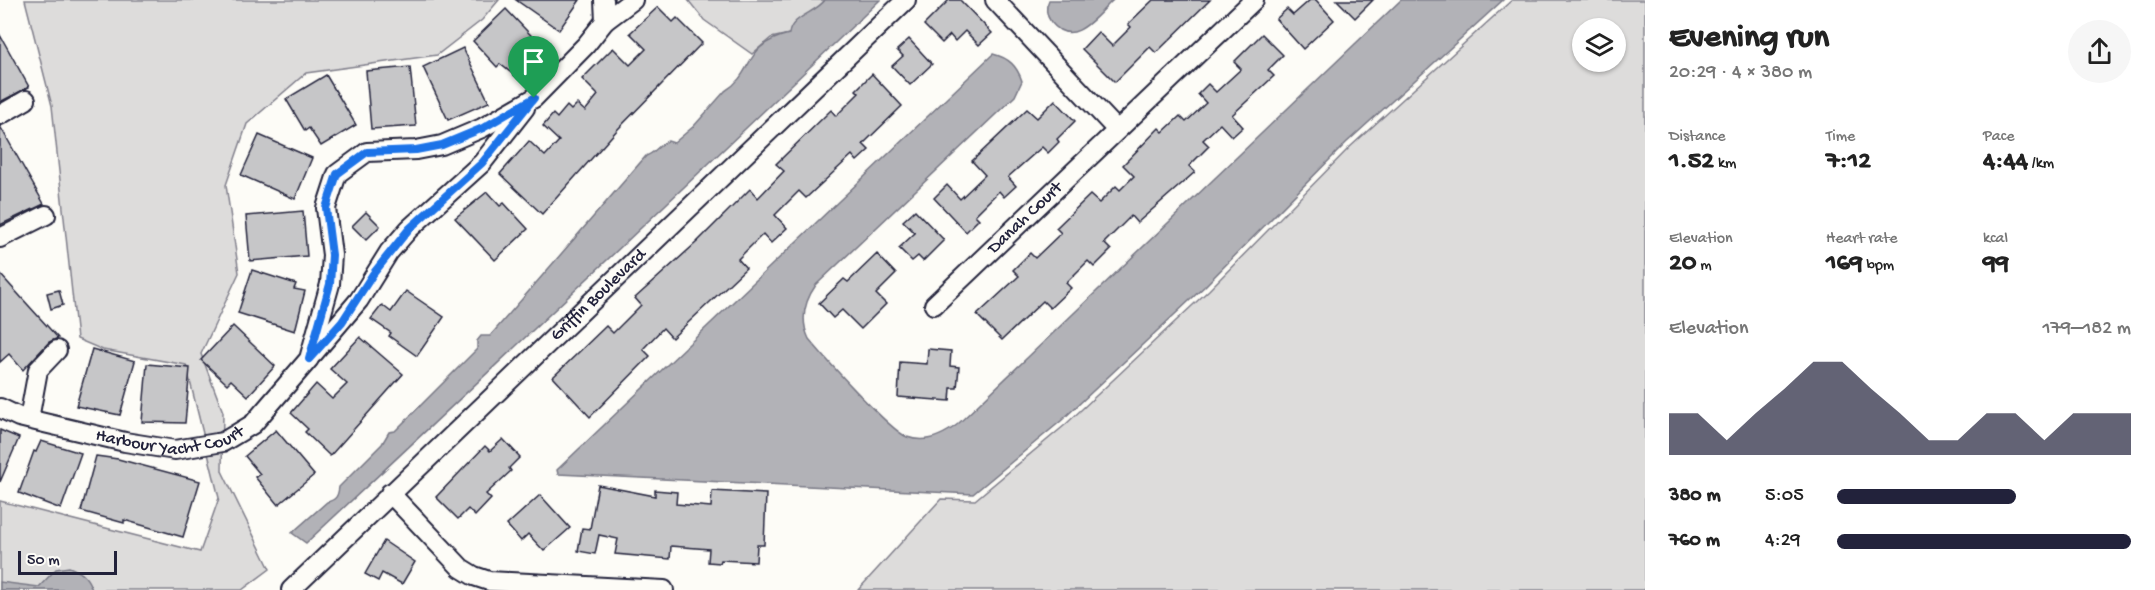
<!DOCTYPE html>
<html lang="en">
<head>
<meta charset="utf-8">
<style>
  :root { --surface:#fff; --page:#f6f6f6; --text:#222; --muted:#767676; --accent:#22223b }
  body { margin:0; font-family:"Gochi Hand",sans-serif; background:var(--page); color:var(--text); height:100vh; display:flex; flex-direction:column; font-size:22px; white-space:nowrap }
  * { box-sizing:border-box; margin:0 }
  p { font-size:20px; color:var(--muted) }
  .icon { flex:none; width:33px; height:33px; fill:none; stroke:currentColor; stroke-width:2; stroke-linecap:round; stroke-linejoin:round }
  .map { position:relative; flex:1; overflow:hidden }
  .side { display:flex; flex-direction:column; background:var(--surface); width:510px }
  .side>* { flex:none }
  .controls { position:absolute; left:1572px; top:18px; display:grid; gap:12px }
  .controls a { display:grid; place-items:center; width:54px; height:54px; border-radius:50%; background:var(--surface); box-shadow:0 2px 4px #0004; font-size:30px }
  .scale { position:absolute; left:18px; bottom:15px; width:99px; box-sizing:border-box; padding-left:6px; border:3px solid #22223b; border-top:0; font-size:16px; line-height:21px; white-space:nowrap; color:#22223b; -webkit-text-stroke:4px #fdfcf7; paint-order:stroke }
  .pin { position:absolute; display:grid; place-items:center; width:51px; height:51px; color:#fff; margin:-62px -26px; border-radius:50% 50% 50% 0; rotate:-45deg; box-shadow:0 0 6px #0007 }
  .pin .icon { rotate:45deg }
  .round { display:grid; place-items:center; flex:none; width:63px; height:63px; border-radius:32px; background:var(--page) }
  .overview { display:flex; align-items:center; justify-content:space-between; height:102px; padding:0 24px }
  h1 { font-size:33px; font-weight:700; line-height:45px }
  .metrics { display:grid; grid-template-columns:repeat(3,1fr); gap:9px; height:102px; padding:6px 24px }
  .metrics div { display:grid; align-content:center }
  .metrics b { font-size:26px; font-weight:700 }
  .metrics small { font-size:16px; font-weight:400 }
  .metrics p { font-size:16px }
  .chart { height:168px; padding:12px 24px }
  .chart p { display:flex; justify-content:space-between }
  .chart svg { width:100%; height:108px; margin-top:6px; fill:var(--accent); opacity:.7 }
  ul { padding:0 24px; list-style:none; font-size:20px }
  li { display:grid; grid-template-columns:96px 72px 1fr; align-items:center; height:45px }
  li i { height:15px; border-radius:8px; background:var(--accent) }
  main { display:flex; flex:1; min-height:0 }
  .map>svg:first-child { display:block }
  .green { fill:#dddcdb; stroke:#807f8b; stroke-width:1.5; fill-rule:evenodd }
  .water { fill:#b2b2b7; stroke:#787885; stroke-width:1.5 }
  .building { fill:#c6c6c8; stroke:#22223b; stroke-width:1.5 }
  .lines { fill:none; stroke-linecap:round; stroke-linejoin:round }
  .minor-casing { stroke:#22223b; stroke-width:22 }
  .minor { stroke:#fdfcf7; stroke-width:18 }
  .route-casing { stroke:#fff; stroke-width:12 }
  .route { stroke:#1a73e8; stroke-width:8 }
  .labels { text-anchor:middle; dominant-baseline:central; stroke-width:5; stroke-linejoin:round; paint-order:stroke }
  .street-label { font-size:18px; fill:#22223b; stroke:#fdfcf7 }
</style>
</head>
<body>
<main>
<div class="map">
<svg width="1645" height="590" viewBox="0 0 1645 590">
  <rect width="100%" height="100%" fill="#fdfcf7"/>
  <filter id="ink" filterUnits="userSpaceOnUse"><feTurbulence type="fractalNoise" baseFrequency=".0167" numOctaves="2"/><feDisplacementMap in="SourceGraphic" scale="12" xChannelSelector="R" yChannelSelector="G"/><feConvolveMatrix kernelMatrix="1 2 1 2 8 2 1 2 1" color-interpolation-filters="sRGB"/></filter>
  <g filter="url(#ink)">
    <g class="green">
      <polygon points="25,0 499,0 482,20 437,55 306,73 247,124 226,185 239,273 201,354 223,412 222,471 270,569 242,590 0,590 0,501 200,552 219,498 186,365 103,350 77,339 52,106"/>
      <path d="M 688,0 L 825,0 C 814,16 800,13 789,34 L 771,38 L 752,54 L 704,20 Z"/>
      <path d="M 1512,0 L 1645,0 L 1645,590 L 858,590 L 941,499 L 975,500 L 1065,425 L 1209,290 L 1350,147 ZM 1582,28 L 1616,28 L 1616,62 L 1582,62 Z"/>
    </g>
    <g class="water">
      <path d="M 825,0 L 880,0 C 690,182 499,363 306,543 L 292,533 L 327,502 C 336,500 338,496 339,487 L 382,444 L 389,432 L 395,431 L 477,349 L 477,341 L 481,336 L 490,336 L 646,156 C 655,153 659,144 668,141 L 674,143 L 694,126 L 725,91 C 755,73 742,45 789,34 C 791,16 816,13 825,0 Z"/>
      <path d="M 1049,0 L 1113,0 C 1097,15 1073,50 1051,22 C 1046,15 1045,8 1049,0 Z"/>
      <path d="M 1401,0 L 1503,0 L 1346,143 L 1205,286 L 1061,421 L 973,494 L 558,474 L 557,470 L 993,54 C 1009,58 1017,66 1022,81 L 1015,96 L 816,285 C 804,302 800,320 809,339 C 825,358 888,429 907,437 C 926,444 944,435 958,424 Z"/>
      <path d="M 69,567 C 82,572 88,577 92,590 L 0,590 L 0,582 L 39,587 L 56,569 Z"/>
    </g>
    <g class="building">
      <polygon points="516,0 580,0 559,30"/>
      <polygon points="949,0 960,0 992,33 979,45 965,31 955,41 950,35 942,43 924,25"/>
      <polygon points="1153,0 1210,0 1156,53 1150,47 1115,82 1082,49 1098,32 1112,46 1131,27 1128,24"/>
      <polygon points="1310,0 1316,0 1334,20 1303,49 1276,19 1287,9 1293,15"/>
      <polygon points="1337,0 1373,0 1355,18"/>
      <polygon points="658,7 673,22 677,18 702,43 618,129 542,214 500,174 529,141 545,156 559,141 543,126 553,114 557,118 567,106 571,110 577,104 585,111 598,95 582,79 613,48 630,65 646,49 630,33"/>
      <polygon points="506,9 546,51 519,79 500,64 497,67 473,41"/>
      <polygon points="1262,34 1283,55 1268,70 1274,76 1232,115 1243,127 1232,137 1220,124 1203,140 1209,146 1189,166 1195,172 1137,223 1131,216 1104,243 1111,250 1094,267 1088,261 1066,283 1071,288 1050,308 1043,301 1002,340 977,315 1019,276 1013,270 1030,253 1035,258 1061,233 1056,228 1090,195 1099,203 1116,186 1120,190 1134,176 1123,165 1159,128 1163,132 1180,116 1186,122 1206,103 1198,94 1208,84 1216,92 1241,69 1234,62"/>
      <polygon points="0,35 29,87 0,102"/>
      <polygon points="909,39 932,64 910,85 892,66 903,56 897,50"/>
      <polygon points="463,48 489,102 448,120 423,67"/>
      <polygon points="410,67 416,126 371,129 366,71"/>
      <polygon points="872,74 902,106 863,144 869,150 857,161 852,155 806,198 799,191 775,215 787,228 771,243 763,234 738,259 746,268 672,338 663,328 643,349 650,356 590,417 553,377 606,326 613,333 641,305 635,298 697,242 750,189 758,198 784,171 776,164 831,110 836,116 859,93 856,90"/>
      <polygon points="326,75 356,125 321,146 309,128 305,131 286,99"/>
      <polygon points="1055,100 1075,121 1057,139 1059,142 1048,153 1042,147 1008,177 1016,186 1004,197 999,191 975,215 979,219 966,232 934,198 947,185 960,199 985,175 972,161 1027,109 1037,118"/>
      <polygon points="0,126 44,204 0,225"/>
      <polygon points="259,135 312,158 295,199 241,175"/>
      <polygon points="487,192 500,206 504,203 528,229 495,260 455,218"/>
      <polygon points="915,210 944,240 923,261 918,256 912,261 899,248 915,233 903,221"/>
      <polygon points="303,211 307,256 250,261 246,216"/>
      <polygon points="366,212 380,226 366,240 352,226"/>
      <polygon points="877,254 896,274 876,294 886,304 861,329 842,310 833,318 819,303 844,279 848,282"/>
      <polygon points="252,270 296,284 294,289 305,291 295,331 238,313"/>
      <polygon points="0,274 58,338 49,342 23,370 9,354 0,362"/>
      <polygon points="59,290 63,305 51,309 47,293"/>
      <polygon points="406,291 444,317 417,356 389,336 391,333 371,319 382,305 391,312"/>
      <polygon points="233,326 275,366 248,396 231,380 227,384 201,360"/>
      <polygon points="360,337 403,374 330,456 305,432 308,429 291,413 316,384 332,399 347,384 330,369"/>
      <polygon points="92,349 135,361 120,415 76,406"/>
      <polygon points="928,349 951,351 950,366 959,367 957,388 951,388 950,401 898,397 900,362 927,364"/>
      <polygon points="147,364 190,368 185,423 142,422"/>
      <polygon points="0,430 19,438 0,482"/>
      <polygon points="276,430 314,475 278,505 255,477 260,474 245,456"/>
      <polygon points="503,439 520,457 509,468 511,471 486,494 491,499 475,516 468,509 458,519 436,497 485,446 490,451"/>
      <polygon points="41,441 81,453 61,509 19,493 34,451 36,452"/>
      <polygon points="96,456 118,459 200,481 183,537 124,520 124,523 81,511"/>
      <polygon points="598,485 655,496 655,490 677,492 676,504 711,507 712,491 766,494 764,545 757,545 756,562 721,560 720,563 708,562 709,549 671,546 670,559 615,554 618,539 599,535 595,554 578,551 582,528 590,529"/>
      <polygon points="540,495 570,528 544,551 528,534 521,541 507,525"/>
      <polygon points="384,541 415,562 402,584 382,573 378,581 365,574"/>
    </g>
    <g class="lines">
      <defs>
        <g id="minor">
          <polyline points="604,0 605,21 633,0"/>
          <polyline points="995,0 1117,130"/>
          <polyline points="0,115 26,100"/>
          <polyline points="0,238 46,215"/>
          <path id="s1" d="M 934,305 L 1254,0"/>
          <polyline points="313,354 359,300 389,252 409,229 482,163 525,108"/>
          <path id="s2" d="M 0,408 L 19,417 L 125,442 L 175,450 L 223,442 L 253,424 L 309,359 L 330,284 L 332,255 L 326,208 L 337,174 L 367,152 L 416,150 L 442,145 L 482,128 L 534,98 L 586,45 L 605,21"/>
          <polyline points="29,419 38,370 57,350"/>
          <polyline points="390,493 461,568 474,576 489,581 664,590"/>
          <path id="s3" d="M 291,590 L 906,0"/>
        </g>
      </defs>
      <use href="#minor" class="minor-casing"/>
      <use href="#minor" class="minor"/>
    </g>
  </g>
  <g class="lines" filter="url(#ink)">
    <defs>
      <polygon id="route" points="534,98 482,163 409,229 373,274 342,322 309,359 330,284 332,255 326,208 337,174 367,152 416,150 442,145 483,128"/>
    </defs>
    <use href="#route" class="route-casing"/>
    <use href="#route" class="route"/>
  </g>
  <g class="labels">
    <g class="street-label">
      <text stroke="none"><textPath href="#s1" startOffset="126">Danah Court</textPath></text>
      <text stroke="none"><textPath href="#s3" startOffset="426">Griffin Boulevard</textPath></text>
      <text stroke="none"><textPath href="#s2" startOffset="176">Harbour Yacht Court</textPath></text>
    </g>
  </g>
</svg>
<div class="controls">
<a><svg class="icon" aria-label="layers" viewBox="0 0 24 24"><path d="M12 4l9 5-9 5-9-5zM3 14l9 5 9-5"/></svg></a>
</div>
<div class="scale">50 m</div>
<div class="pin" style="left:534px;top:98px;background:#1e9e55"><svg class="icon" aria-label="arrive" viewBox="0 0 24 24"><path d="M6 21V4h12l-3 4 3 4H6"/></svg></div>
</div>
<section class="side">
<div class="overview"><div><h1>Evening run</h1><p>20:29 · 4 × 380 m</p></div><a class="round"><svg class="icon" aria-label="share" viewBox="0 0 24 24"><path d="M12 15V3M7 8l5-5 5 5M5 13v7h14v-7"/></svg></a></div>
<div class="metrics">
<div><p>Distance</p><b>1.52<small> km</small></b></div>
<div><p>Time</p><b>7:12</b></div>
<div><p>Pace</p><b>4:44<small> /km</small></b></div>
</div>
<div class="metrics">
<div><p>Elevation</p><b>20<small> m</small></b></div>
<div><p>Heart rate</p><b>169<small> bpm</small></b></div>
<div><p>kcal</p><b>99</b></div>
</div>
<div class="chart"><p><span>Elevation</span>179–182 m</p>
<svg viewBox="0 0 160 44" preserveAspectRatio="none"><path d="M0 44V27L10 27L20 38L30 27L40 17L50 6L60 6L70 17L80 27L90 38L100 38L110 27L120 27L130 38L140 27L150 27L160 27V44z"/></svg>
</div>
<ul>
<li><b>380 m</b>5:05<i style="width:61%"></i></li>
<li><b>760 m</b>4:29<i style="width:100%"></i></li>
</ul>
</section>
</main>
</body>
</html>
